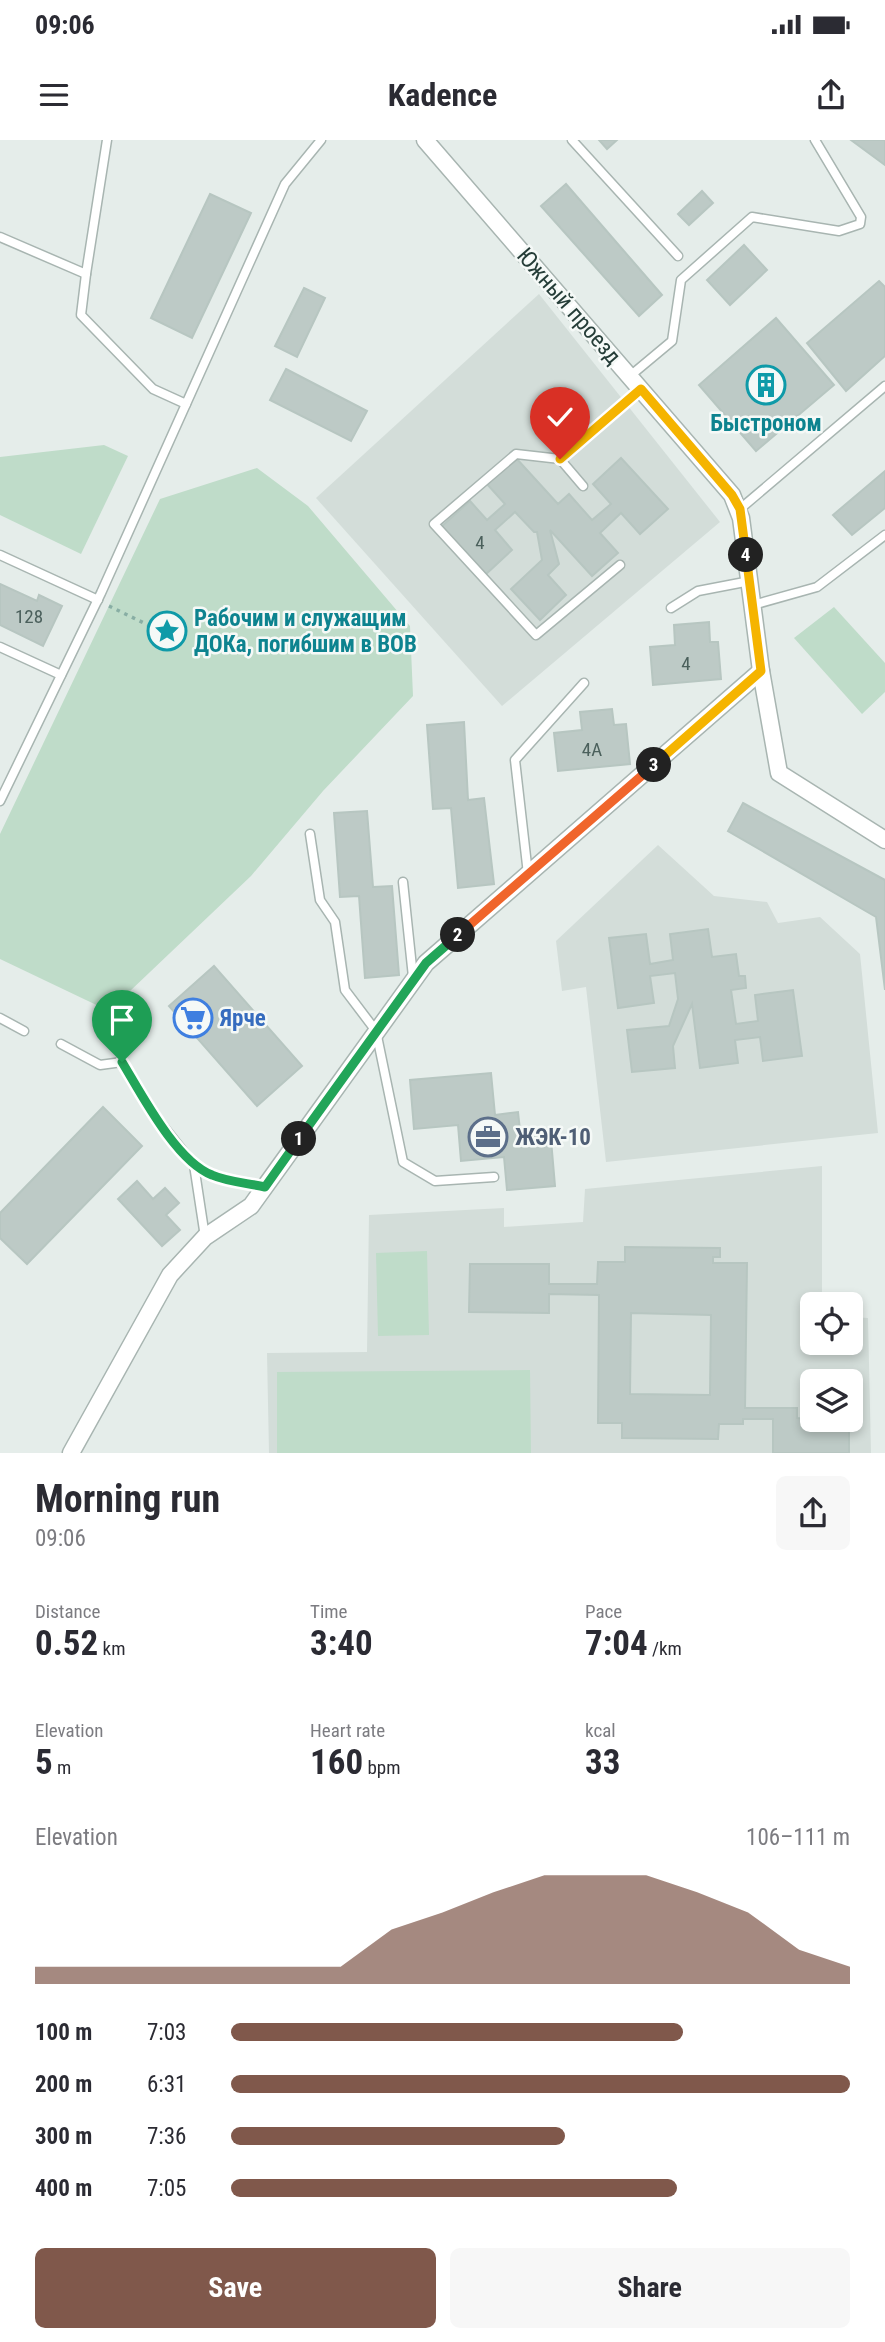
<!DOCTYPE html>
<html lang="en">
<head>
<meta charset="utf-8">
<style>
  :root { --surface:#fff; --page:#f7f7f7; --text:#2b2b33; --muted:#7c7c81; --accent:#80584b }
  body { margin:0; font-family:"Roboto Condensed",sans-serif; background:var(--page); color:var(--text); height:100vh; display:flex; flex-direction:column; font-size:26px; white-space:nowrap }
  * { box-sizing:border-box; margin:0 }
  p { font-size:23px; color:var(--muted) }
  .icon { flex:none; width:38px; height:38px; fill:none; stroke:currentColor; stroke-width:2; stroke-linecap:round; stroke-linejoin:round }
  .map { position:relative; height:1313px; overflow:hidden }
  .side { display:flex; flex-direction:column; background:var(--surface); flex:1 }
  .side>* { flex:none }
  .controls { position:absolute; left:800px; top:1152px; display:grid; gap:14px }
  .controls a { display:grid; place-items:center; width:63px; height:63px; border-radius:10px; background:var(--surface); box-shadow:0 4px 10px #0003; font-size:35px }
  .pin { position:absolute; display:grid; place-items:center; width:60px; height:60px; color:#fff; margin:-72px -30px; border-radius:50% 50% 50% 0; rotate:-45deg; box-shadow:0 0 7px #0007 }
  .pin .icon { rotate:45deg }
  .km { position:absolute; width:35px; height:35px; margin:-18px; border-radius:50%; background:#222; color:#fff; font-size:19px; line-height:35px; text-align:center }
  .round { display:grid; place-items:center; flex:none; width:74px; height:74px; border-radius:10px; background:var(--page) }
  .headline { display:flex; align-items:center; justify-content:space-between; height:119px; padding:0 35px }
  h1 { font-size:38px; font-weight:700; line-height:52px }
  .figures { display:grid; grid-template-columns:repeat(3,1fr); gap:10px; height:119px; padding:7px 35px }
  .figures div { display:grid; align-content:center }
  .figures b { font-size:35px; font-weight:700 }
  .figures small { font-size:19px; font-weight:400 }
  .figures p { font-size:19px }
  .chart { height:196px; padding:14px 35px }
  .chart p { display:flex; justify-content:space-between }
  .chart svg { width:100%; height:126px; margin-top:7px; fill:var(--accent); opacity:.7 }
  .cta { display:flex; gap:14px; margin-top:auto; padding:14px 35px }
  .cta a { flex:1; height:80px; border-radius:10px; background:var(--accent); color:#fff; font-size:28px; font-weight:700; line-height:80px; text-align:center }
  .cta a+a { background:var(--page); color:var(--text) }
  ul { padding:0 35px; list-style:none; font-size:23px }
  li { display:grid; grid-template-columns:112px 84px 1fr; align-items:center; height:52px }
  li i { height:18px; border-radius:9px; background:var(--accent) }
  .status { display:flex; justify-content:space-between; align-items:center; height:49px; padding:0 35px; background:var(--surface); direction:ltr }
  .status svg { height:19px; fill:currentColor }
  header { display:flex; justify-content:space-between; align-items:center; height:91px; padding:0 35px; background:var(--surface); font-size:32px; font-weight:700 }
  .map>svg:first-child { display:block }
  .built { fill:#d3ddd9; fill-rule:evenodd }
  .green { fill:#bfdcc9 }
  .building { fill:#bdcac6; stroke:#b7c6c1; stroke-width:2; fill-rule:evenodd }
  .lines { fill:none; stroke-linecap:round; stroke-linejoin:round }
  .lane-casing { stroke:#a8b5b1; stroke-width:11 }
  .street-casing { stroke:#a8b5b1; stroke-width:19 }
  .path { stroke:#88aea4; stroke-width:3.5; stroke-dasharray:3.5 5; stroke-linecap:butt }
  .lane { stroke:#fff; stroke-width:8 }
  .street { stroke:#fff; stroke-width:16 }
  .split-1-casing { stroke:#fff; stroke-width:14 }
  .split-2-casing { stroke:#fff; stroke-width:14 }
  .split-3-casing { stroke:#fff; stroke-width:14 }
  .split-4-casing { stroke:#fff; stroke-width:14 }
  .split-5-casing { stroke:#fff; stroke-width:14 }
  .split-1 { stroke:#22a559; stroke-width:9 }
  .split-2 { stroke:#22a559; stroke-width:9 }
  .split-3 { stroke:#f0652b; stroke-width:9 }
  .split-4 { stroke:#f5b400; stroke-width:9 }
  .split-5 { stroke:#f5b400; stroke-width:9 }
  .labels { text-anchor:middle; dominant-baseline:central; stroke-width:5; stroke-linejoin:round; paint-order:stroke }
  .number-label { font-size:19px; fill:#4b605c }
  .street-label { font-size:23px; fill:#253d38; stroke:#f5f9f7 }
  .culture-label { font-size:23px; font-weight:bold; fill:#0d838f; stroke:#f5f9f7 }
  .shop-label { font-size:23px; font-weight:bold; fill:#366cbe; stroke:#f5f9f7; text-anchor:start }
  .service-label { font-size:23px; font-weight:bold; fill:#4e5e75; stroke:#f5f9f7; text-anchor:start }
</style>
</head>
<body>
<div class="status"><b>09:06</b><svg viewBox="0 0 49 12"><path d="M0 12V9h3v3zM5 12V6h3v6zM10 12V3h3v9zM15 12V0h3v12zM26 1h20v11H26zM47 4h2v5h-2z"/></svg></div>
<header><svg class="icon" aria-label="menu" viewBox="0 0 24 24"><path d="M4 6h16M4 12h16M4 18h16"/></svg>Kadence<svg class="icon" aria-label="share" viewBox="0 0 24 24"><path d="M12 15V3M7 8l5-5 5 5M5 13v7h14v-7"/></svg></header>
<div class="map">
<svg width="885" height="1313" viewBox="0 0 885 1313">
  <rect width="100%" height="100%" fill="#e5edea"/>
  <g class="built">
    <polygon points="539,154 720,382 502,566 316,358"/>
    <polygon points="658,705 714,756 767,762 778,783 820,777 860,814 878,993 606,1022 586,847 562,851 556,801"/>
    <path d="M 822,1026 L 822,1164 L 812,1164 L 812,1202 L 850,1202 L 851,1177 L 868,1178 L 871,1313 L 269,1313 L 267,1213 L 367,1212 L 369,1075 L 504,1068 L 504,1087 L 583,1082 L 585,1049 ZM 812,1241 L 850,1241 L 850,1279 L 812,1279 Z"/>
  </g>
  <g class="green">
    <polygon points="104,305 128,316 81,414 0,375 0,317"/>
    <polygon points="257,328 308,366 410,486 413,556 323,651 251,736 109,871 0,819 0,694 160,359"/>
    <polygon points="834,467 885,523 885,552 862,574 794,498"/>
    <polygon points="427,1111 429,1195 378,1196 376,1113"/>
    <polygon points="530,1230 531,1313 277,1313 277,1232"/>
  </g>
  <g class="building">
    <polygon points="599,0 617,0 607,9"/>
    <polygon points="851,0 885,0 885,25"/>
    <polygon points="566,44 662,155 639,176 541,66"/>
    <polygon points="702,51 713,63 689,85 678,74"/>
    <polygon points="210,54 251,73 192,198 151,178"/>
    <polygon points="744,105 767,130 730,165 707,140"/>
    <polygon points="879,141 885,147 885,216 846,251 807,203"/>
    <polygon points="304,148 325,158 297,217 275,206"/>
    <polygon points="776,178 834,245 756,311 699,245"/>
    <polygon points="286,229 367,271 351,301 270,260"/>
    <polygon points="567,270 582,286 556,309 542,293"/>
    <polygon points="516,318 558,364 569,354 592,380 611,364 593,344 621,318 668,369 640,394 621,373 600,393 618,413 592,436 550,390 559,424 548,435 566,455 540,480 511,449 542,420 537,392 534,392 515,372 495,390 512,410 485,435 441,387 470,361 487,380 505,364 487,344"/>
    <polygon points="885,331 885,368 852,395 833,375"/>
    <polygon points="0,444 37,461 39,455 62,466 43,506 0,485"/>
    <polygon points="709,482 710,502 718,502 721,539 653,545 650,507 675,505 674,485"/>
    <polygon points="612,569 614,585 626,584 630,624 558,631 554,593 582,590 580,572"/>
    <polygon points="464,582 468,660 484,658 494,744 458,748 451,668 433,669 427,585"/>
    <polygon points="743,663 885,740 885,850 876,777 728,691"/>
    <polygon points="367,671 373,747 392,746 399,835 365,838 359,756 340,757 334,673"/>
    <polygon points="708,789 712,817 736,814 739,836 745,836 746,848 731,850 736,884 758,881 755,855 793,850 802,916 763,921 760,897 735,900 738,923 700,928 692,864 673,906 675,928 632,932 627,890 669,886 678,859 675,833 650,836 654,863 618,868 609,798 646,794 650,824 673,820 670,794"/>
    <polygon points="214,826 302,926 257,966 169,866"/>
    <polygon points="491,933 495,975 518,972 520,990 550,988 555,1046 507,1050 504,1017 461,1021 458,985 414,989 410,940"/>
    <polygon points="103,967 142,1006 27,1124 0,1098 0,1073"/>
    <polygon points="137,1041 153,1059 165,1048 179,1063 166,1075 180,1090 162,1106 118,1059"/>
    <path d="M 625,1107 L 720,1108 L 720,1117 L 713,1117 L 713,1123 L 747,1123 L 745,1268 L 797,1268 L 797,1278 L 849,1279 L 849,1313 L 773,1313 L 773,1279 L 743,1279 L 743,1284 L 719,1284 L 718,1299 L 622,1298 L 622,1283 L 598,1283 L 599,1155 L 549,1154 L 549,1173 L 469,1172 L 470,1124 L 549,1124 L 549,1144 L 597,1144 L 598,1122 L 625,1122 ZM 631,1173 L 711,1175 L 710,1255 L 630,1254 Z"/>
  </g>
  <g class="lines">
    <defs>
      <g id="lane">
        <polyline points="572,0 678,116"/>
        <polyline points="0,97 86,134 107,0"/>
        <polyline points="86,134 81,175 153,249 186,264"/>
        <polyline points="630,236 672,201 681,140 752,77 839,91 860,84 861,77 815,0"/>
        <polyline points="560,319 583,346"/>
        <polyline points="740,369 885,246"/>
        <polyline points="0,415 98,460"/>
        <polyline points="620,425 536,495 434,384 516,314 560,319 641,249"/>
        <polyline points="753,465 817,447 885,395"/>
        <polyline points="671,468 698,451 750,441"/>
        <polyline points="0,507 61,535"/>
        <polyline points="0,661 101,453 285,44 321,0"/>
        <polyline points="310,694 320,760 335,782 345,850 376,891 403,1022 435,1041 494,1037"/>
        <polyline points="528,734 515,620 584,543"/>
        <polyline points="403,742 413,837"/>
        <polyline points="0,878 24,891"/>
        <polyline points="61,904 100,925 122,922 159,981 194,1025 205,1097"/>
        <polyline points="194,1025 212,1036 264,1047"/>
      </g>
      <g id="street">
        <polyline points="425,0 732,355 741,378 761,531 779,633 885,700"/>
        <polyline points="71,1313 170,1135 205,1097 251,1066 426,823 761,531"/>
      </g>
    </defs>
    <use href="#lane" class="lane-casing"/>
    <use href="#street" class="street-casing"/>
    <polyline class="path" points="109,466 150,486"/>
    <use href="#lane" class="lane"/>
    <use href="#street" class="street"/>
  </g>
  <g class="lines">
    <defs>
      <path id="split-1" d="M 122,922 C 142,955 176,1021 212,1035 C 228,1042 248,1043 265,1047 L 299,999"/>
      <polyline id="split-2" points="299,999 426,823 458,795"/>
      <polyline id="split-3" points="458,795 654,625"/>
      <polyline id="split-4" points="654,625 761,531 746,415"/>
      <polyline id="split-5" points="560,319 641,249 732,355 740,369 746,415"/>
    </defs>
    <use href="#split-1" class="split-1-casing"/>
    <use href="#split-2" class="split-2-casing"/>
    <use href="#split-3" class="split-3-casing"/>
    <use href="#split-4" class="split-4-casing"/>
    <use href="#split-5" class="split-5-casing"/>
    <use href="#split-1" class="split-1"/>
    <use href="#split-2" class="split-2"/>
    <use href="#split-3" class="split-3"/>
    <use href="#split-4" class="split-4"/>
    <use href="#split-5" class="split-5"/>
  </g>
  <defs>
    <symbol id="building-ring" viewBox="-11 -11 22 22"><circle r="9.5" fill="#f5f9f7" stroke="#0f9aa8" stroke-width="1.5"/><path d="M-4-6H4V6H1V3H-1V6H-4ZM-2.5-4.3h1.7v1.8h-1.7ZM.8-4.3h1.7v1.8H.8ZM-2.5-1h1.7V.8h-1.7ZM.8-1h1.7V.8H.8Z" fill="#0f9aa8"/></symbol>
    <symbol id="sight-ring" viewBox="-11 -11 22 22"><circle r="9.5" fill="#f5f9f7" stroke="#0f9aa8" stroke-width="1.5"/><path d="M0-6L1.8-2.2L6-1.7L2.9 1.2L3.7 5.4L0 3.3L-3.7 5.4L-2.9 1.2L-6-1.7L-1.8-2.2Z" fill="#0f9aa8"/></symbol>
    <symbol id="supermarket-ring" viewBox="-11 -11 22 22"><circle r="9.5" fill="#f5f9f7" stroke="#3f7fe0" stroke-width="1.5"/><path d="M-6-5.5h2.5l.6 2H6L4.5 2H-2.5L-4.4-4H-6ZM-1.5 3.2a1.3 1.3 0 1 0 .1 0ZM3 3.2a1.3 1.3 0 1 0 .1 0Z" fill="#3f7fe0"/></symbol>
    <symbol id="office-ring" viewBox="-11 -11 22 22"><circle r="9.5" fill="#f5f9f7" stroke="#5c6f8a" stroke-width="1.5"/><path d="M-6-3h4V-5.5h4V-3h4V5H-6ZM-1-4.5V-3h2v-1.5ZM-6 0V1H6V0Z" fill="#5c6f8a"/></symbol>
  </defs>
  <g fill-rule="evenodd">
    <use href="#building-ring" x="744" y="223" width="44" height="44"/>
    <use href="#sight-ring" x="145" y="469" width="44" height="44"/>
    <use href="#supermarket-ring" x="171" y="856" width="44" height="44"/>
    <use href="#office-ring" x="466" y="975" width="44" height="44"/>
  </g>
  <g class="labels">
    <g class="number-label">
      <text x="480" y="402">4</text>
      <text x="29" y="476">128</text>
      <text x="686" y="523">4</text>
      <text x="592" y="609">4А</text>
    </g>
    <g class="street-label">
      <text transform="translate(569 166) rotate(49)">Южный проезд</text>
    </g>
    <g class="culture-label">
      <text x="766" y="283">Быстроном</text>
      <text x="194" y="478" text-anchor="start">Рабочим и служащим<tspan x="194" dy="26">ДОКа, погибшим в ВОВ</tspan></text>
    </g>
    <g class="shop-label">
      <text x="220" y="878">Ярче</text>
    </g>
    <g class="service-label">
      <text x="515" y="997">ЖЭК-10</text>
    </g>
  </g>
</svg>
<div class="controls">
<a><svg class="icon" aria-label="locate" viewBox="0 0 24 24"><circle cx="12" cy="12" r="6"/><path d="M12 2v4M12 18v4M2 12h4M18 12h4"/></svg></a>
<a><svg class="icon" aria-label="layers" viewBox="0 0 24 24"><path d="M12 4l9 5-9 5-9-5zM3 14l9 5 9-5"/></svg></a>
</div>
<div class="pin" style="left:122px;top:922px;background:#1e9e55"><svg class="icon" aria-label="arrive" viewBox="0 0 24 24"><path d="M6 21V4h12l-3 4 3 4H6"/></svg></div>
<div class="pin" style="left:560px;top:319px;background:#d93025"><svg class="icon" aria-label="check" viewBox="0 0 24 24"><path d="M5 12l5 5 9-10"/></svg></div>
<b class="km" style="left:299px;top:999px">1</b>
<b class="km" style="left:458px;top:795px">2</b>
<b class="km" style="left:654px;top:625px">3</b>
<b class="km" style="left:746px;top:415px">4</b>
</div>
<section class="side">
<div class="headline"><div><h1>Morning run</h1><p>09:06</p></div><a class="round"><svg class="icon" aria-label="share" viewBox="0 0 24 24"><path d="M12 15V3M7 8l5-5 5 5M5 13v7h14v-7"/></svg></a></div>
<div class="figures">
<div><p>Distance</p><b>0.52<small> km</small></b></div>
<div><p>Time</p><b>3:40</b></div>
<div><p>Pace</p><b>7:04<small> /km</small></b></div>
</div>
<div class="figures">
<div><p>Elevation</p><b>5<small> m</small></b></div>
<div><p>Heart rate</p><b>160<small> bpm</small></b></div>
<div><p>kcal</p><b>33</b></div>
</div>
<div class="chart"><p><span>Elevation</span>106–111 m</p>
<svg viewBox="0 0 160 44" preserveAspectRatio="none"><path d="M0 44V38L10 38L20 38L30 38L40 38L50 38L60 38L70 25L80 19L90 12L100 6L110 6L120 6L130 12L140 19L150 32L160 38V44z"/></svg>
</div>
<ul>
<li><b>100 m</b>7:03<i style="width:73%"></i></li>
<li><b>200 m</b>6:31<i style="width:100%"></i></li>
<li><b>300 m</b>7:36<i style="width:54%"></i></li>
<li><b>400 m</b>7:05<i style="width:72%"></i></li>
</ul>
<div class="cta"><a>Save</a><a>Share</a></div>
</section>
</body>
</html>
